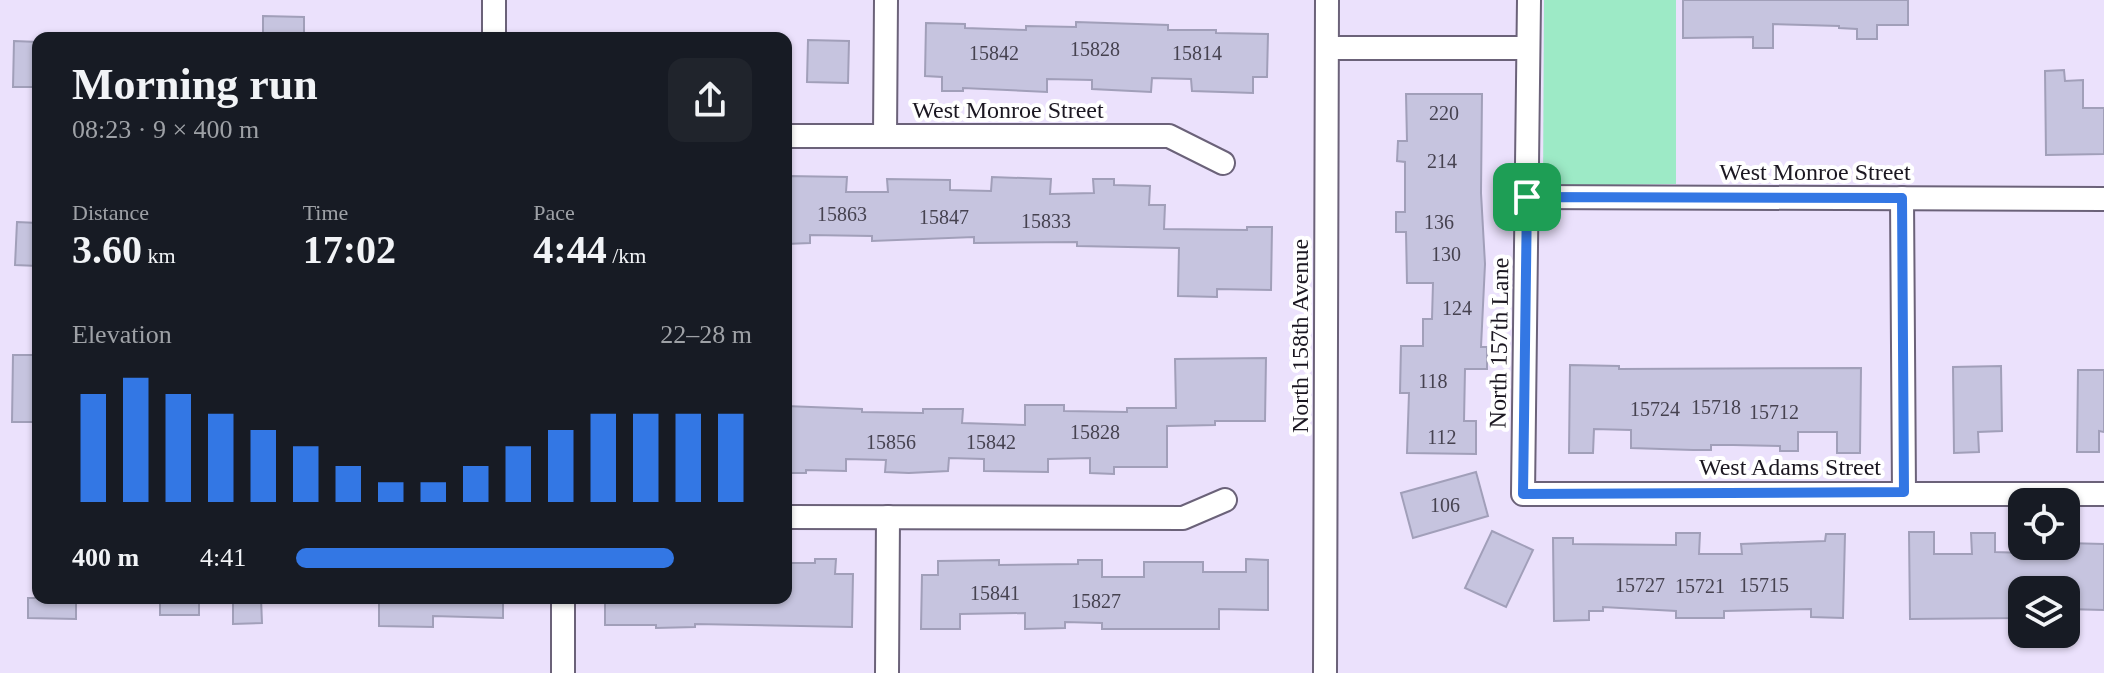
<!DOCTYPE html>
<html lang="en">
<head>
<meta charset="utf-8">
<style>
  :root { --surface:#171b24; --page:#20242c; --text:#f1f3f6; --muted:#9ea1a6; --accent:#3377e4 }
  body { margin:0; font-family:"Times New Roman",serif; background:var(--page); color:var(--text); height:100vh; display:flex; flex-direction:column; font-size:30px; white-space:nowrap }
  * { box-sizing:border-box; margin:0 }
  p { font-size:26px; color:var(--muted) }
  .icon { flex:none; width:44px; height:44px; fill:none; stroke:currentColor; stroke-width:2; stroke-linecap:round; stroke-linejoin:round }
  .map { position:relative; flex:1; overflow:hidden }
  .drawer { position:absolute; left:32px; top:32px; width:760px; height:572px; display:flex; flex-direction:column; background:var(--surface); border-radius:16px; box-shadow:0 2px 6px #0004 }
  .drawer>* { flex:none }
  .fabs { position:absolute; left:2008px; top:488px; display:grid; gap:16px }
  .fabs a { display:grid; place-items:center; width:72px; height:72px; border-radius:16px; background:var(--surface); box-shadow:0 2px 6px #0004; font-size:40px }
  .pin { position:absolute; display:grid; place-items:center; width:68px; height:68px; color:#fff; margin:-34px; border-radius:16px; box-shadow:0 4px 12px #0006 }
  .round { display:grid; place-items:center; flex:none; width:84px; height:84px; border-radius:16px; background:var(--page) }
  .head { display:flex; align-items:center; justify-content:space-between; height:136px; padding:0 40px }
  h1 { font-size:44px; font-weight:700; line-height:60px }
  .metrics { display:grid; grid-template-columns:repeat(3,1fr); gap:12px; height:136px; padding:8px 40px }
  .metrics div { display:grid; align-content:center }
  .metrics b { font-size:40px; font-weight:700 }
  .metrics small { font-size:22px; font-weight:400 }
  .metrics p { font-size:22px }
  .chart { height:224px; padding:16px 40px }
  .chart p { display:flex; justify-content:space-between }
  .chart svg { width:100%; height:144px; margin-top:8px; stroke:var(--accent); stroke-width:6 }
  ul { padding:0 40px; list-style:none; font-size:26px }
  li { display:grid; grid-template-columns:128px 96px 1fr; align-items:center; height:60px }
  li i { height:20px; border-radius:10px; background:var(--accent) }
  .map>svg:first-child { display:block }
  .green { fill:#9deac6 }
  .building { fill:#c6c4df; stroke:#a19fb9; stroke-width:2 }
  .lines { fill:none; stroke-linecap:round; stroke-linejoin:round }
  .minor-casing { stroke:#6b6279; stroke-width:26 }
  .minor { stroke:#fff; stroke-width:22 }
  .route-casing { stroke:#fff; stroke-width:16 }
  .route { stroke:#3377e4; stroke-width:10 }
  .labels { text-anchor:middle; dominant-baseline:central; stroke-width:8; stroke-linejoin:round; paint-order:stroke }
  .number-label { font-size:20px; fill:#464250 }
  .street-label { font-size:24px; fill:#1b1721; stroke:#fff }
</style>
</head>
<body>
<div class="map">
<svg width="2104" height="673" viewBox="0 0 2104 673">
  <rect width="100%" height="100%" fill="#ebe1fc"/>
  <polygon class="green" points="1544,0 1676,0 1676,184 1543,186"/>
  <g class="building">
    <polygon points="1683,0 1908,0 1908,25 1877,25 1877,39 1857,39 1857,29 1839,28 1839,26 1773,24 1773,48 1753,48 1753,37 1683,38"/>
    <polygon points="263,16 304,17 304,38 263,38"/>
    <polygon points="1076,22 1168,25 1168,30 1216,30 1216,33 1268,34 1267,77 1253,77 1253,93 1192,91 1191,79 1152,78 1151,92 1092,89 1092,80 1047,79 1047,92 963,88 963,91 942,91 942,77 925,76 926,23 965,24 965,28 1026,30 1026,26 1076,27"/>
    <polygon points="808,40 849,41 848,83 807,82"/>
    <polygon points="14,41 38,42 38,87 13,87"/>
    <polygon points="2064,70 2065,81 2083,80 2083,108 2104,108 2104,154 2046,155 2045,71"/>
    <polygon points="1406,94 1482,94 1481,193 1485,264 1481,347 1487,347 1487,369 1465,369 1464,421 1476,421 1476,454 1407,453 1409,393 1400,393 1401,346 1423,346 1423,319 1432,319 1433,283 1407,283 1406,232 1396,232 1396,212 1405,212 1405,162 1397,161 1398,141 1407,141"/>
    <polygon points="787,176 847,177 846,192 888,192 887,179 950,180 950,190 991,191 992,177 1051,179 1050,194 1094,193 1093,179 1114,179 1114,185 1150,186 1149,205 1165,205 1164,229 1247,230 1247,227 1272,227 1271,290 1217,289 1217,297 1178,296 1179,248 1077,246 1077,242 974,243 974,237 872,241 872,236 810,235 810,243 786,244"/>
    <polygon points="17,222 38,223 38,266 15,265"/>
    <polygon points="13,355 38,355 38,422 12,422"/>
    <polygon points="1266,358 1265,421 1215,421 1215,425 1167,426 1167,467 1114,467 1114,474 1090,473 1090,458 1048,459 1048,472 984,471 984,459 949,458 948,471 909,473 885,472 886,460 846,459 846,471 806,470 806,473 786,473 786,406 862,409 862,412 923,413 923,409 963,409 962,423 1025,425 1025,405 1064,405 1064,411 1127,412 1127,408 1176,408 1175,359"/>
    <polygon points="1570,365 1619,366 1619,369 1861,368 1860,453 1837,453 1837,432 1798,432 1798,451 1780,451 1780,446 1733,445 1711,445 1711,450 1693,450 1631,448 1631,430 1594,429 1593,453 1569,453"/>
    <polygon points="2001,366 2002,431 1978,432 1979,452 1954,453 1953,367"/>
    <polygon points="2078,370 2104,370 2104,432 2099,431 2099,452 2077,452"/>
    <polygon points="1476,472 1488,516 1413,538 1401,493"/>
    <polygon points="1492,531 1533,550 1506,607 1465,588"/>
    <polygon points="1909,532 1934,532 1934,554 1972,554 1971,533 1995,533 1995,552 2057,554 2057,546 2066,546 2066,543 2104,544 2104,610 2066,609 2066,590 2020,590 2020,618 1910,619"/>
    <polygon points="1676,533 1700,533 1699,554 1742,554 1741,544 1825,541 1826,534 1845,534 1843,618 1811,617 1811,609 1724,611 1724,618 1676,618 1676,611 1603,607 1603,611 1589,611 1589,620 1554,621 1553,538 1573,538 1573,544 1676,545"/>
    <polygon points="815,559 836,559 835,574 853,574 852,627 695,624 695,627 656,628 656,625 605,625 605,598 786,598 786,563 815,563"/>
    <polygon points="1246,559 1268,560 1268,610 1219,609 1219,629 1102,629 1102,623 1065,622 1065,628 1025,629 1025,613 960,614 960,629 921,629 922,575 938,575 938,561 999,560 999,565 1078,564 1078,560 1102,560 1102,577 1144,577 1144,562 1203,562 1203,572 1246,572"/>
    <polygon points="28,598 76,598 76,619 28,618"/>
    <rect x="160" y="598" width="39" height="17"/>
    <polygon points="233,598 261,598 262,623 233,624"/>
    <polygon points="379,598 503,598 503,618 433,616 433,627 379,626"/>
  </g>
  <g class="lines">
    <defs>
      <g id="minor">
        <polyline points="1529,0 1523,494 2104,494"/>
        <polyline points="494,38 494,0"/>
        <polyline points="1327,48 1528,48"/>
        <polyline points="786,136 1169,136 1223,163"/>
        <polyline points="885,136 886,0"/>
        <polyline points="1527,197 2104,199"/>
        <polyline points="1902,198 1904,492"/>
        <polyline points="786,517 1183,518 1225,500"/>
        <polyline points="563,673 563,598"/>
        <polyline points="887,673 888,517"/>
        <polyline points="1325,673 1327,0"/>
      </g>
    </defs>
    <use href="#minor" class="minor-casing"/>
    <use href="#minor" class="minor"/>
  </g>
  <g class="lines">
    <defs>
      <polygon id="route" points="1527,197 1902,198 1904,492 1523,494"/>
    </defs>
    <use href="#route" class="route-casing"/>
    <use href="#route" class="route"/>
  </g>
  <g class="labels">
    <g class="number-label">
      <text x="1095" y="49">15828</text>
      <text x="994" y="53">15842</text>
      <text x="1197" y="53">15814</text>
      <text x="1444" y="113">220</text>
      <text x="1442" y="161">214</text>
      <text x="842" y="214">15863</text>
      <text x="944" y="217">15847</text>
      <text x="1046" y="221">15833</text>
      <text x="1439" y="222">136</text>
      <text x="1446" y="254">130</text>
      <text x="1457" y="308">124</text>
      <text x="1433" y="381">118</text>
      <text x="1716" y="407">15718</text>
      <text x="1655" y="409">15724</text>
      <text x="1774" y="412">15712</text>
      <text x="1095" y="432">15828</text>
      <text x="1442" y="437">112</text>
      <text x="891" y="442">15856</text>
      <text x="991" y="442">15842</text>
      <text x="1445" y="505">106</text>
      <text x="1640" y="585">15727</text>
      <text x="1764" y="585">15715</text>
      <text x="1700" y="586">15721</text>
      <text x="995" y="593">15841</text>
      <text x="1096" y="601">15827</text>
    </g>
    <g class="street-label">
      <text x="1008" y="110">West Monroe Street</text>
      <text x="1815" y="172">West Monroe Street</text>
      <text transform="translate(1300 336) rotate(-90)">North 158th Avenue</text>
      <text transform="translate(1499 343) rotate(-89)">North 157th Lane</text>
      <text x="1790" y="467">West Adams Street</text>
    </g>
  </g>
</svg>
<div class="fabs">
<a><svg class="icon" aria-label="locate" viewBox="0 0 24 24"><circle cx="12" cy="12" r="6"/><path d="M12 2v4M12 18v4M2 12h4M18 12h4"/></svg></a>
<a><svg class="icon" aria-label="layers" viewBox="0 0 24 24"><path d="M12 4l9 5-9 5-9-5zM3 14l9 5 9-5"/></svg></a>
</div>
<div class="pin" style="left:1527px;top:197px;background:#1e9e55"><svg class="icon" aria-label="arrive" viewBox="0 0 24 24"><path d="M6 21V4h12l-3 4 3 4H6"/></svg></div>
<section class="drawer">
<div class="head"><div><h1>Morning run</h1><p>08:23 · 9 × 400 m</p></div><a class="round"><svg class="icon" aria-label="share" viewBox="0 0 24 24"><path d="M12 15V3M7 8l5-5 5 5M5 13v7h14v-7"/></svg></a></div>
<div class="metrics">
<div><p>Distance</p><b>3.60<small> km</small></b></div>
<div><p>Time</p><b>17:02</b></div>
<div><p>Pace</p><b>4:44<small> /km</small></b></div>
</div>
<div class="chart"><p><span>Elevation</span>22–28 m</p>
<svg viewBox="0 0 160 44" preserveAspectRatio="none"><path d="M5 44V11M15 44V6M25 44V11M35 44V17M45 44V22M55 44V27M65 44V33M75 44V38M85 44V38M95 44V33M105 44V27M115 44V22M125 44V17M135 44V17M145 44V17M155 44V17"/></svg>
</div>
<ul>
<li><b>400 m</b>4:41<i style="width:83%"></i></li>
</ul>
</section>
</div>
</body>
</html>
